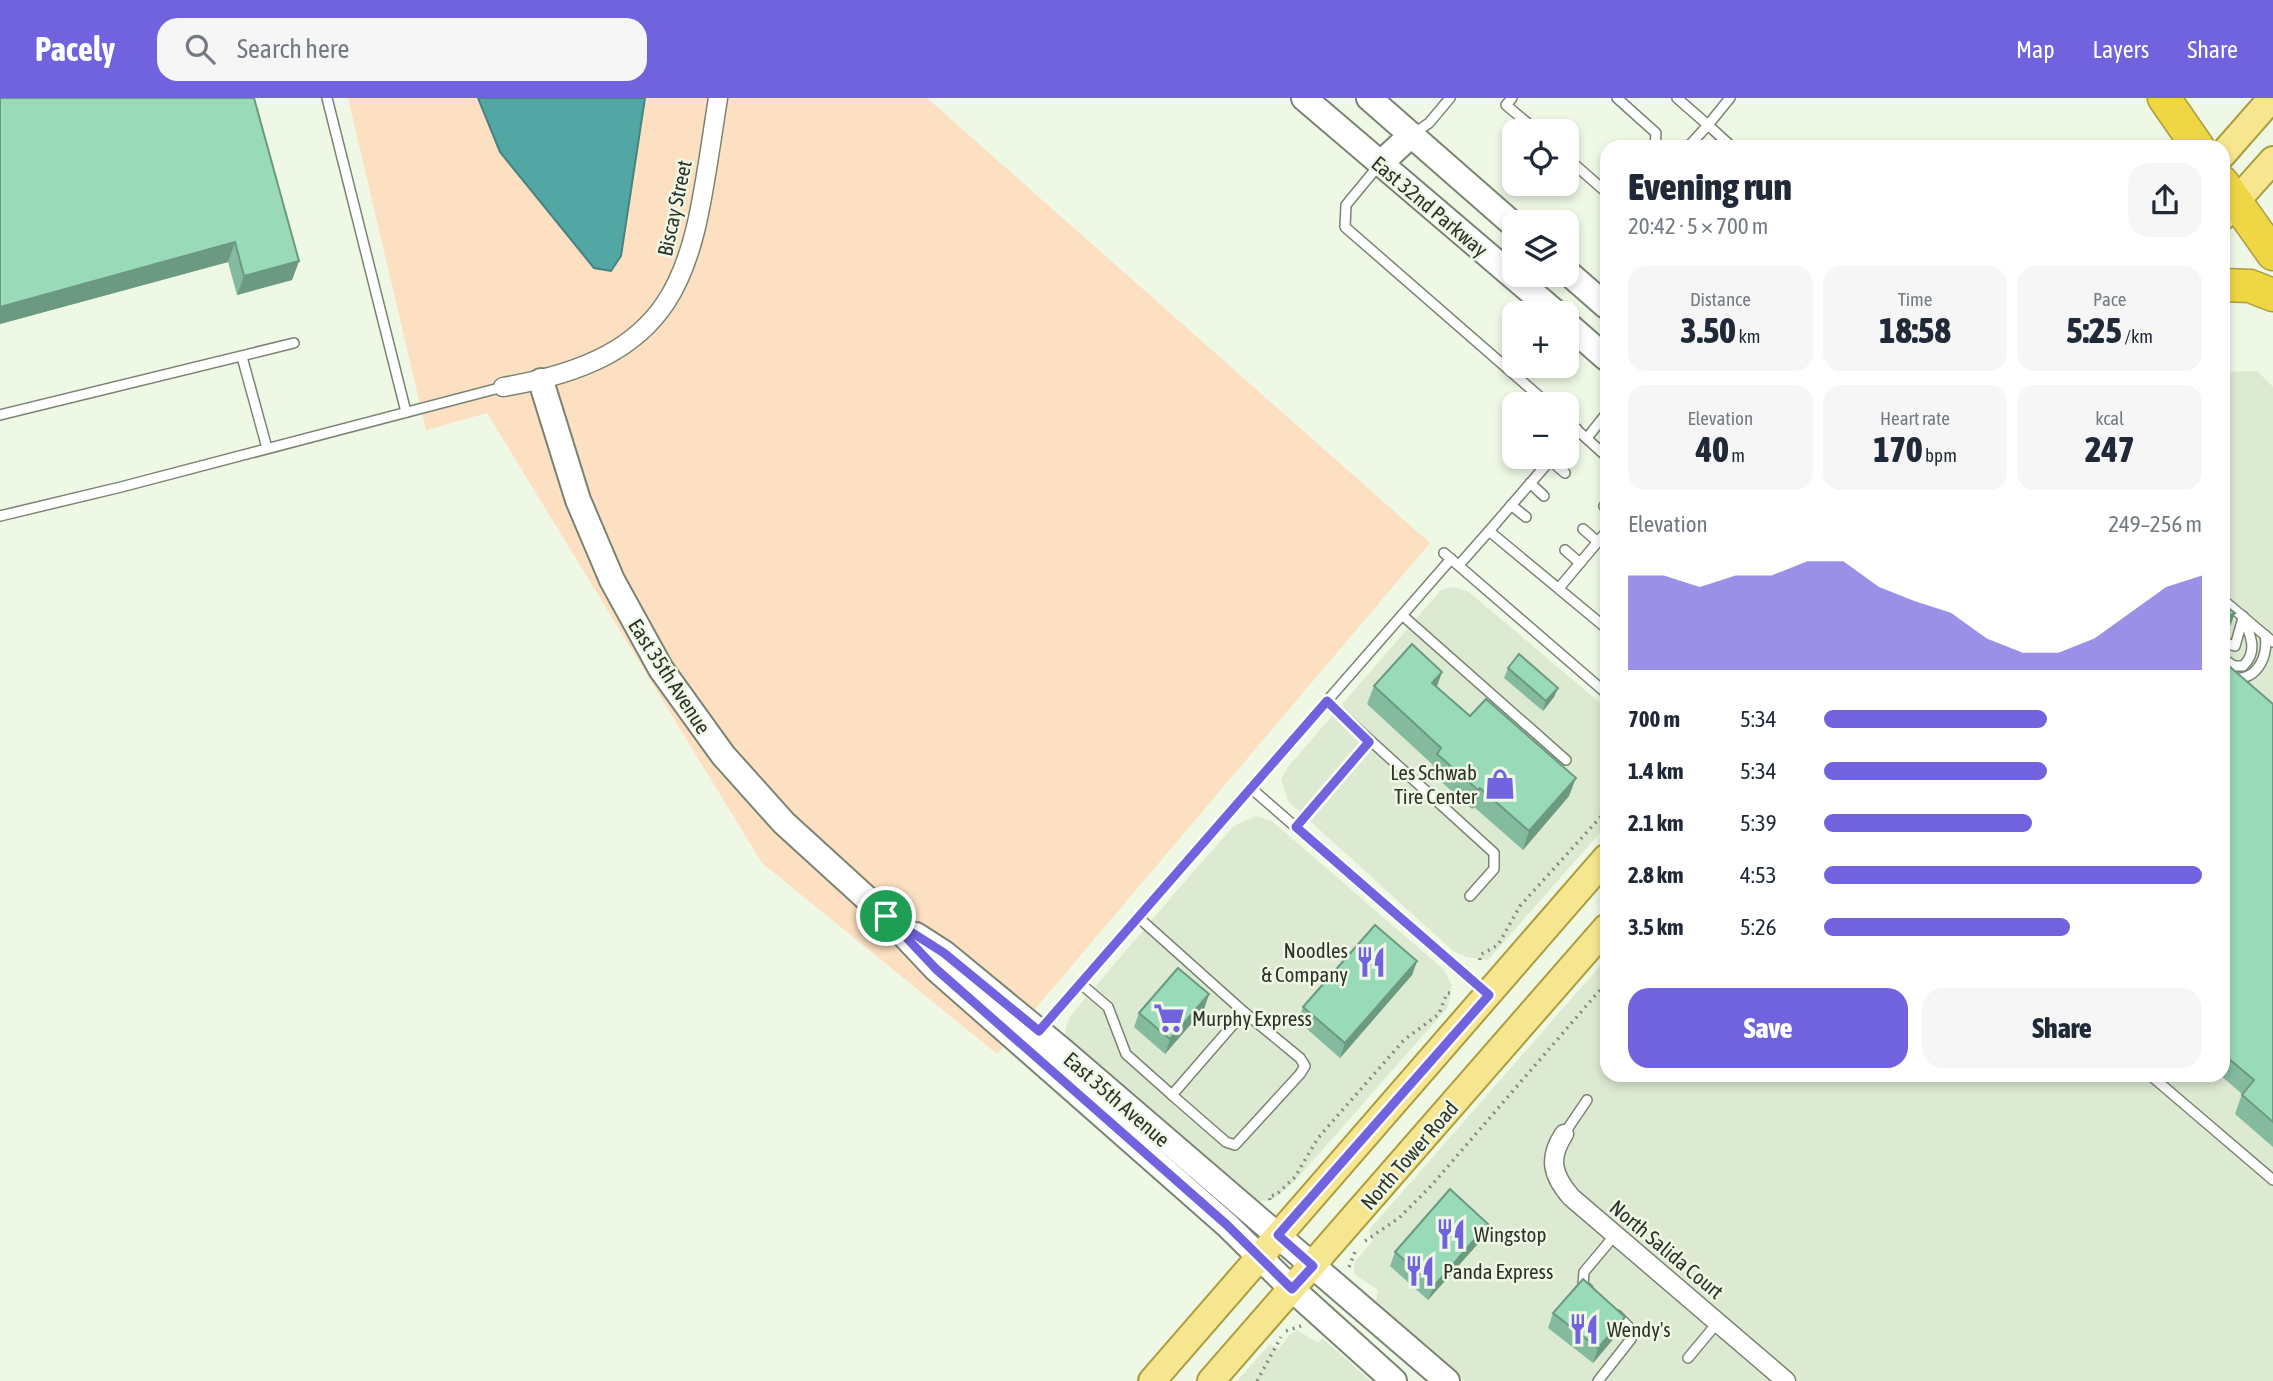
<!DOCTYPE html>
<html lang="en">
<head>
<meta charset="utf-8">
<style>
  :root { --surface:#fff; --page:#f6f6f7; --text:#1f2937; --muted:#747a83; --accent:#7162dd }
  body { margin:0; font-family:"Asap Condensed",sans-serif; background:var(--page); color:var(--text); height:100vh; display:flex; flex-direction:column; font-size:26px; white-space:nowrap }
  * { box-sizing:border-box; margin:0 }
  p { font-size:23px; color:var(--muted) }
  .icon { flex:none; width:38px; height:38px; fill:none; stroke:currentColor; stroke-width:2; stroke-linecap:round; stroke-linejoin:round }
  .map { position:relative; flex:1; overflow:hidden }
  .panel { position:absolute; left:1600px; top:42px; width:630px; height:942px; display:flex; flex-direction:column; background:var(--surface); border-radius:21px; box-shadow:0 4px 10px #0003 }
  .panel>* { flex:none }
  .controls { position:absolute; left:1502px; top:21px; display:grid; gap:14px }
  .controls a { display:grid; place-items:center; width:77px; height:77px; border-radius:14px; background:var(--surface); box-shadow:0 4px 10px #0003; font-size:35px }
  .pin { position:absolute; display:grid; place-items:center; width:60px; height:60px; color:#fff; margin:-30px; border:4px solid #fff; border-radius:50%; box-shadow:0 2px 7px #0007 }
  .round { display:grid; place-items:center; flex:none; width:74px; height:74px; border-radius:21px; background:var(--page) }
  .overview { display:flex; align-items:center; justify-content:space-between; height:119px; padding:0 28px }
  h1 { font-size:38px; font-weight:800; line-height:52px }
  .figures { display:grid; grid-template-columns:repeat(3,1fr); gap:10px; height:119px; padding:7px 28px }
  .figures div { display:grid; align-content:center; border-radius:18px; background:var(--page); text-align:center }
  .figures b { font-size:35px; font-weight:800 }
  .figures small { font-size:19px; font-weight:400 }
  .figures p { font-size:19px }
  .chart { height:196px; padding:14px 28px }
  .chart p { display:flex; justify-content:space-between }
  .chart svg { width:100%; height:126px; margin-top:7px; fill:var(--accent); opacity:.7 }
  .button { display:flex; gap:14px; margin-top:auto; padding:14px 28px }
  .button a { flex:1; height:80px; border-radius:21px; background:var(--accent); color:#fff; font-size:28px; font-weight:800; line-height:80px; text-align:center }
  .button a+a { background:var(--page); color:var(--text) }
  ul { padding:0 28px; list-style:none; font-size:23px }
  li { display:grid; grid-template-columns:112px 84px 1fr; align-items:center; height:52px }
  li i { height:18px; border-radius:9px; background:var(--accent) }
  header { display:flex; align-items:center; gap:42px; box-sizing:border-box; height:98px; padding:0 35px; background:var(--accent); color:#fff }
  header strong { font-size:33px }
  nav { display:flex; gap:38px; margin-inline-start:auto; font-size:24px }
  .search { width:490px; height:63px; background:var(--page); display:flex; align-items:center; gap:18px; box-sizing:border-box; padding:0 24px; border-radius:21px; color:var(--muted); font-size:26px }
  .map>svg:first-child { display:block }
  .built { fill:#ddead2 }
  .green { fill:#fde0c1 }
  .water { fill:#52a6a3; stroke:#47837f; stroke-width:2 }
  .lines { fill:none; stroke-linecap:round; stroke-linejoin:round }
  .lane-casing { stroke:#7a8473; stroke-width:12 }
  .street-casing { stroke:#7a8473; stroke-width:21 }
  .secondary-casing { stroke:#7a8473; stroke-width:28 }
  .primary-casing { stroke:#ab9d3c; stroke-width:30 }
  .highway-casing { stroke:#ab9d3c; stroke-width:35 }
  .path { stroke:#868d80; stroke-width:3.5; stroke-dasharray:2 5; stroke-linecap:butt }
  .lane { stroke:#fff; stroke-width:9 }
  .street { stroke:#fff; stroke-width:18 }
  .secondary { stroke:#fff; stroke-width:24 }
  .primary { stroke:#f5e68f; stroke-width:26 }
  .highway { stroke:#eed645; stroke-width:32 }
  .wall { fill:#84bb9e }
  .shaded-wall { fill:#6b9981 }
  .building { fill:#99dab8; stroke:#6b9981; stroke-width:2 }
  .route-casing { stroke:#fff; stroke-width:14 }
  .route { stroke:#7162dd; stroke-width:9 }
  .labels { text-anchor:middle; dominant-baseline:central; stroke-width:5; stroke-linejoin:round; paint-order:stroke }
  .street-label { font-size:21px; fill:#2e322b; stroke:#eef8e5 }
  .poi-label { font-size:21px; fill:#2e322b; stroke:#eef8e5; text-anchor:start }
</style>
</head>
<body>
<header>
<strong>Pacely</strong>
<div class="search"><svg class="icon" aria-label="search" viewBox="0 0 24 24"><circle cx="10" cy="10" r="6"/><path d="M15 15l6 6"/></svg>Search here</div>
<nav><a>Map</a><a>Layers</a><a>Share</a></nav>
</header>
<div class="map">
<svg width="2273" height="1283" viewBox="0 0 2273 1283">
  <rect width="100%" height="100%" fill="#eef8e5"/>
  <g class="built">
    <polygon points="2257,273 2273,289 2273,1283 1465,1283 1376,1204 1378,1192 1354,1176 1354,1165 1372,1143 1369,1132 1606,861 1606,976 2222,976 2223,274"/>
    <polygon points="1453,489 1469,494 1606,610 1606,728 1488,862 1466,859 1452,852 1288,703 1281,681 1287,670 1441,492"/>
    <polygon points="1256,718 1273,724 1443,871 1452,887 1448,909 1296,1082 1274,1101 1259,1104 1249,1102 1064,940 1068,922 1075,912 1193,774 1234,728"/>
    <polygon points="1297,1232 1318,1245 1322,1240 1371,1283 1237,1283 1270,1246 1279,1251 1289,1237"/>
  </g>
  <polygon class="green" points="348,0 927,0 1430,445 997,956 762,765 487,315 426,332"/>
  <polygon class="water" points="478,0 645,0 621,158 611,173 594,170 500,54"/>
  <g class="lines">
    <defs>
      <g id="lane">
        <polyline points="327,0 406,314"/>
        <polyline points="1512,0 1506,7 1537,33"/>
        <polyline points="1617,0 1656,35 1655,49"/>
        <polyline points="1677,0 1708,27 1688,49"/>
        <polyline points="1730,0 1708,27 1732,49"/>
        <polyline points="1413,36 1429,25 1450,0"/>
        <polyline points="1566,59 1606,94"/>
        <polyline points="1379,67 1346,107 1345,129 1548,306"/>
        <polyline points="242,259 267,350"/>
        <polyline points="0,317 294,245"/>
        <polyline points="1566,322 1606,358"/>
        <polyline points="1587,340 1606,316"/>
        <polyline points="1566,343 1577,331"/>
        <polyline points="1550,362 1565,375"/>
        <polyline points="1530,385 1544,398"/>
        <polyline points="1511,407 1526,419"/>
        <polyline points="1604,408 1606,411"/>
        <polyline points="0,418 121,389 503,289"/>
        <polyline points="1583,431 1598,444"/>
        <polyline points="1489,433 1553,359"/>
        <polyline points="1565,452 1580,465"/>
        <polyline points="1444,455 1606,595"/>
        <polyline points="1459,467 1489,433 1606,530"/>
        <polyline points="1559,490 1606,434"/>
        <polyline points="2222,501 2273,544"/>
        <polyline points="1402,517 1566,662"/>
        <polyline points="2222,544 2235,548 2243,520"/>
        <path d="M 2222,560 L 2234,568 L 2243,568 C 2259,553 2250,537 2243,518"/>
        <path d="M 2222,575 C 2250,592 2270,563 2265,537"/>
        <polyline points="1327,603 1494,755 1494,771 1470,798"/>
        <polyline points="1252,691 1485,894"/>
        <polyline points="1296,729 1369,644"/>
        <polyline points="1081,886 1108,909 1126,956 1172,997 1244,914 1139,820"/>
        <polyline points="1040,932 1451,461"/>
        <polyline points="2149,976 2273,1082"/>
        <polyline points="1172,997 1226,1044 1235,1047 1300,976 1305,968 1300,960 1244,914"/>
        <polyline points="1564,1036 1587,1002"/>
        <polyline points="1588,1191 1583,1187 1584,1174 1615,1137"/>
        <polyline points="1688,1260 1718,1224"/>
        <polyline points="1598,1283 1631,1241 1630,1230 1617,1217"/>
      </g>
      <g id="street">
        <path d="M 503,289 C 694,257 692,163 718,0"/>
        <path d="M 1564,1036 C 1548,1060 1552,1077 1571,1099 L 1786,1283"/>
      </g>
      <g id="secondary">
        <polyline points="1304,0 1556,215"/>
        <polyline points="1369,0 1514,127"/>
        <polyline points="1380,66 1411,37"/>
        <polyline points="1566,173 1606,208"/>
        <polyline points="1566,225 1606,260"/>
        <polyline points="541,283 578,402 612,482 661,571 723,657 784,725 886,818 936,871 1227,1127 1292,1191 1394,1283"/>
        <polyline points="916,837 944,855 1063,953 1447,1283"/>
      </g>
      <g id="primary">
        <polyline points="2222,57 2272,0"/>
        <polyline points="2222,119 2273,62"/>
        <polyline points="1152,1283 1606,760"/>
        <polyline points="1211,1283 1606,830"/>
      </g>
      <g id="highway">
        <polyline points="2164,0 2198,49"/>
        <polyline points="2222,84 2273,156"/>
        <polyline points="2222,187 2250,188 2273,197"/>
      </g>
    </defs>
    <use href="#lane" class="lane-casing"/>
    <use href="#street" class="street-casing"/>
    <use href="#secondary" class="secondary-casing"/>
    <use href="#primary" class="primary-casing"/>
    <use href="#highway" class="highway-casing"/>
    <g class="path">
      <polyline points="1480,862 1480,857 1498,847 1520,808 1606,713"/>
      <polyline points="1270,1102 1269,1098 1276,1097 1295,1079 1318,1040 1404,942 1439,916 1447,895 1451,895"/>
      <polyline points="1365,1143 1399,1120 1431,1088 1606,885"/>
      <polyline points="1349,1169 1355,1154"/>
      <polyline points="1286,1233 1301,1228"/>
      <polyline points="1257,1283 1281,1239"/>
    </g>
    <use href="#lane" class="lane"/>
    <use href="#street" class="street"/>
    <use href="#secondary" class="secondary"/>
    <use href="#primary" class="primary"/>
    <use href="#highway" class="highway"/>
  </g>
  <g class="wall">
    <polygon points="0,0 299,163 292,182 237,197 228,164 0,226"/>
    <polygon points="2222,562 2273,606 2273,1049 2235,1016 2242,996 2219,976 2222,976"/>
    <polygon points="1508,570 1558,590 1554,599 1543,613 1504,580"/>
    <polygon points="1442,574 1437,589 1470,618 1569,698 1523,752 1474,709 1472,711 1430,674 1433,667 1367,606 1374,588"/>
    <polygon points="1417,863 1412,877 1340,960 1298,923 1303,909"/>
    <polygon points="1209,896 1204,911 1165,956 1134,929 1139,915"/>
    <polygon points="1483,1140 1428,1202 1390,1168 1395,1154"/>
    <polygon points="1553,1215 1625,1219 1620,1233 1593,1265 1548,1230"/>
  </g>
  <g class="shaded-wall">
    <polygon points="235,144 228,164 0,226 0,209"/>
    <polygon points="299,163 292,182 237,197 244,178"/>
    <polygon points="2235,515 2228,534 2222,537 2222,524 2224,520"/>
    <polygon points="1442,574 1435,592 1432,585"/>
    <polygon points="1558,590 1554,599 1543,613 1546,603"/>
    <polygon points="1576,680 1569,698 1523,752 1529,733"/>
    <polygon points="1480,690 1474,709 1472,711 1478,692"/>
    <polygon points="1417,863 1412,877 1340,960 1345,945"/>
    <polygon points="1209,896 1204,911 1165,956 1170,941"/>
    <polygon points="1488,1126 1483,1140 1428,1202 1434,1188"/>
    <polygon points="1625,1219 1620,1233 1593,1265 1598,1250"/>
  </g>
  <g class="building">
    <polygon points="0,0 254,0 299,163 244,178 235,144 0,209"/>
    <polygon points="2222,505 2235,515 2224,520 2222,529"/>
    <polygon points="1412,546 1442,574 1432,585 1470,618 1486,601 1576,680 1529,733 1480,690 1478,692 1437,656 1441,650 1374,588"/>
    <polygon points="1519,556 1558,590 1546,603 1508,570"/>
    <polygon points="2222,562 2273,606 2273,1024 2242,997 2254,982 2222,955"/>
    <polygon points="1375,827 1417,863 1345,945 1303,909"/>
    <polygon points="1178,870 1209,896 1170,941 1139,915"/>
    <polygon points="1450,1091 1488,1126 1434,1188 1395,1154"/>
    <polygon points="1583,1181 1625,1219 1598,1250 1553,1215"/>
  </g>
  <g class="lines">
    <defs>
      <polygon id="route" points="1327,603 1369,644 1296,729 1489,897 1278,1137 1313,1168 1292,1191 1227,1127 936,871 886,818 944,855 1039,933"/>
    </defs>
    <use href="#route" class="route-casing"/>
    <use href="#route" class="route"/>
  </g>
  <defs>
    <symbol id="shop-bare" viewBox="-9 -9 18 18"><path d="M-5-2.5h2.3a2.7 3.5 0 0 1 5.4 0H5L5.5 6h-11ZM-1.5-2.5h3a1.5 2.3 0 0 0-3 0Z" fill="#7162dd" stroke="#eef8e5" stroke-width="2.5" paint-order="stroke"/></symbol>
    <symbol id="restaurant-bare" viewBox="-9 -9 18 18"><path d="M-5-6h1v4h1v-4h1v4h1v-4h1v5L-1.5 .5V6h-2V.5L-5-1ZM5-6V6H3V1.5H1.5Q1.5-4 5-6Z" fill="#7162dd" stroke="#eef8e5" stroke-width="2.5" paint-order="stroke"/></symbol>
    <symbol id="supermarket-bare" viewBox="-9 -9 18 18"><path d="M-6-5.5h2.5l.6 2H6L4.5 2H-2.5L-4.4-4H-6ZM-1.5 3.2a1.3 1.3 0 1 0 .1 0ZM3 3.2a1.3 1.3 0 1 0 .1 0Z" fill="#7162dd" stroke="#eef8e5" stroke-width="2.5" paint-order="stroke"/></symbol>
  </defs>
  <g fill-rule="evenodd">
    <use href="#shop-bare" x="1478" y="664" width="44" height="44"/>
    <use href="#restaurant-bare" x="1349" y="842" width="44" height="44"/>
    <use href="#supermarket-bare" x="1147" y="898" width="44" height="44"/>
    <use href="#restaurant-bare" x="1429" y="1114" width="44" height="44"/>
    <use href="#restaurant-bare" x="1398" y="1151" width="44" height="44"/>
    <use href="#restaurant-bare" x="1562" y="1209" width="44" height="44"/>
  </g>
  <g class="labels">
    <g class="street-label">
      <text transform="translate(1430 108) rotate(40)">East 32nd Parkway</text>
      <text transform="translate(674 110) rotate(-78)">Biscay Street</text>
      <text transform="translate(670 578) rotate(57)">East 35th Avenue</text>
      <text transform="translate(1117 1001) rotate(41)">East 35th Avenue</text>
      <text transform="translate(1409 1057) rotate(-49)">North Tower Road</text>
      <text transform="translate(1667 1151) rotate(40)">North Salida Court</text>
    </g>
    <g class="poi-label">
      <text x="1477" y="674" text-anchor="end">Les Schwab<tspan x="1477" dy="24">Tire Center</tspan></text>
      <text x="1348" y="852" text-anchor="end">Noodles<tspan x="1348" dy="24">&amp; Company</tspan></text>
      <text x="1192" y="920">Murphy Express</text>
      <text x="1474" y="1136">Wingstop</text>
      <text x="1443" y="1173">Panda Express</text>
      <text x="1607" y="1231">Wendy's</text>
    </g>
  </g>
</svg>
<div class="controls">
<a><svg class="icon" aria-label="locate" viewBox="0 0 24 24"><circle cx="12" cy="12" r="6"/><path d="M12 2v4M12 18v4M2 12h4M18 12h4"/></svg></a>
<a><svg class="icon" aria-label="layers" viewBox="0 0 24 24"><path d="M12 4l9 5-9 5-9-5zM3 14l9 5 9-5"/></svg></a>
<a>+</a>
<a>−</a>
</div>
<div class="pin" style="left:886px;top:818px;background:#1e9e55"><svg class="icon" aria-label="arrive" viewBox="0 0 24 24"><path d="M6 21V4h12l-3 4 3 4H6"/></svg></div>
<section class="panel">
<div class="overview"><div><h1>Evening run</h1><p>20:42 · 5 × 700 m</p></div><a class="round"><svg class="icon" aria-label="share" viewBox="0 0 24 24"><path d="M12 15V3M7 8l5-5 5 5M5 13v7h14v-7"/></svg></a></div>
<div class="figures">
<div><p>Distance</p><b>3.50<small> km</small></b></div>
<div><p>Time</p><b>18:58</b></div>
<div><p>Pace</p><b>5:25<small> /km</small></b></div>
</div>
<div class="figures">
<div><p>Elevation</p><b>40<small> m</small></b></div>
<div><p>Heart rate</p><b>170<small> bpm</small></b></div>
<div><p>kcal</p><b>247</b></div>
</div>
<div class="chart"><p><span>Elevation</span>249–256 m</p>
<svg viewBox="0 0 160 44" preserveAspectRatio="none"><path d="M0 44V11L10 11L20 15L30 11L40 11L50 6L60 6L70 15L80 20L90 24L100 33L110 38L120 38L130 33L140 24L150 15L160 11V44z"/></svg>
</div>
<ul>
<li><b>700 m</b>5:34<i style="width:59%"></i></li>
<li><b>1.4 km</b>5:34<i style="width:59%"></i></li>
<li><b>2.1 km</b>5:39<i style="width:55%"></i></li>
<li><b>2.8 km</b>4:53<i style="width:100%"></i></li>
<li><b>3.5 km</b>5:26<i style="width:65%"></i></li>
</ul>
<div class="button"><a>Save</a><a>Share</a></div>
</section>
</div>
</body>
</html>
